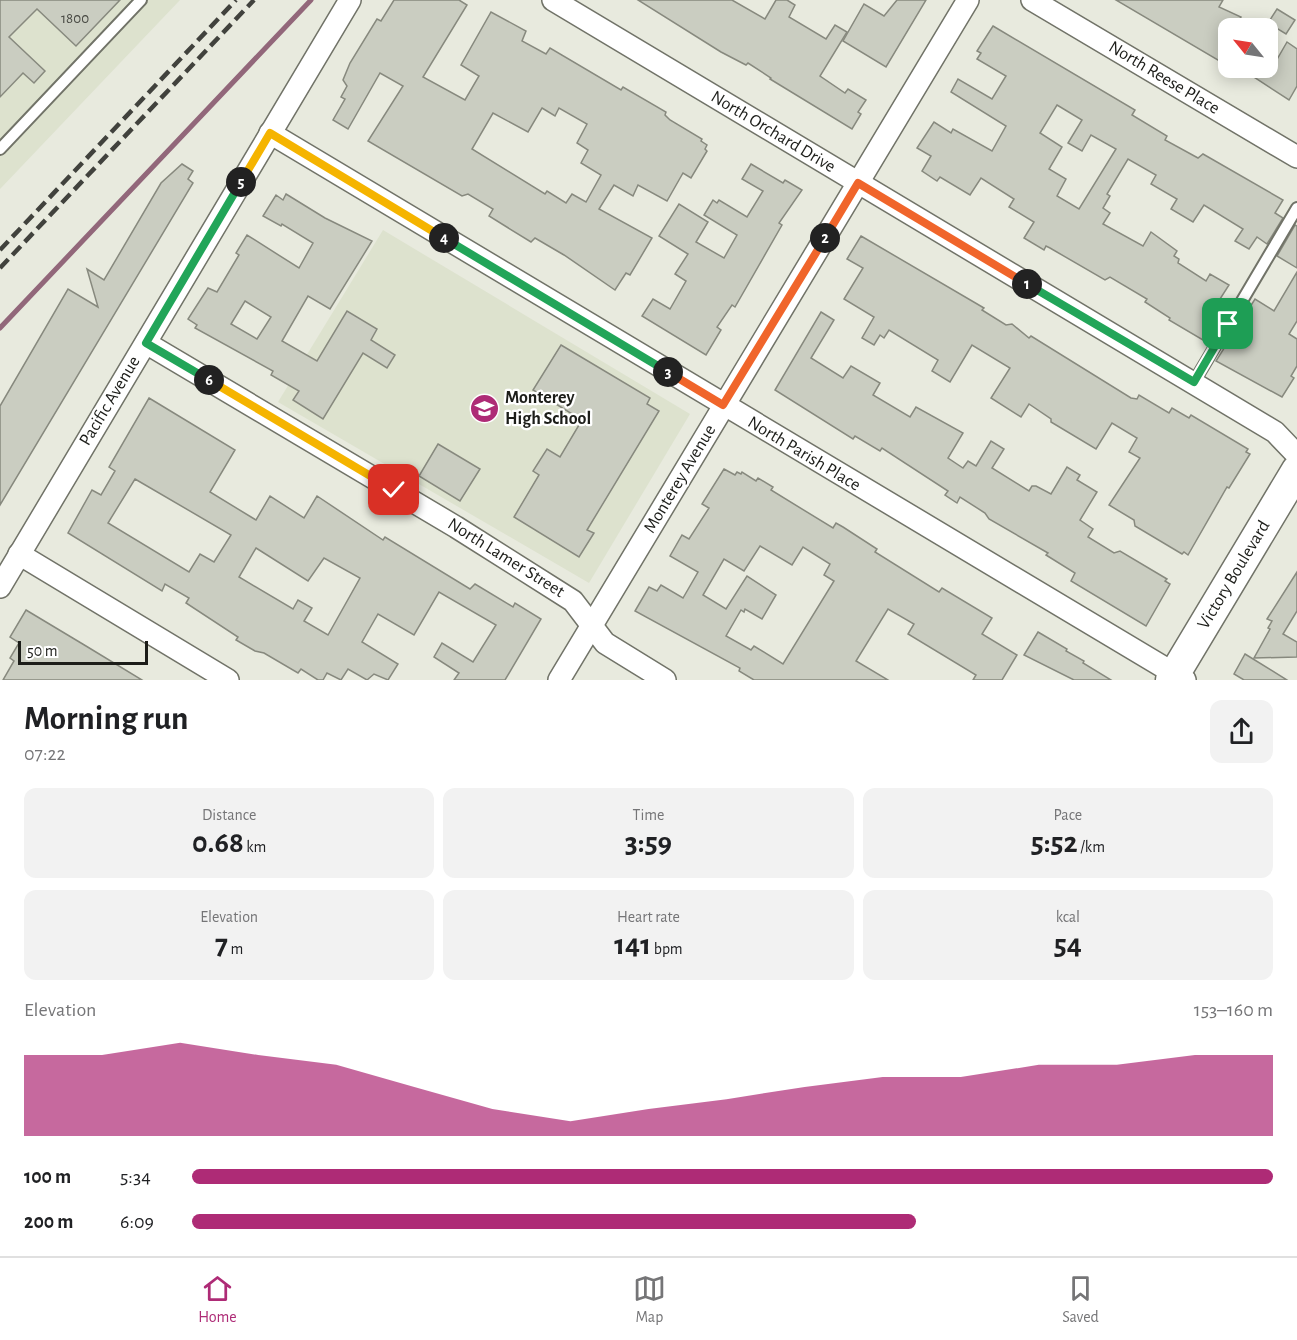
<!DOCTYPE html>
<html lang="en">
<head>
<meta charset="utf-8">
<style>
  :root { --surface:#fff; --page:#f2f2f2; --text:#202124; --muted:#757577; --line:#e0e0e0; --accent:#ae2b76 }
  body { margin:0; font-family:"Alegreya Sans",sans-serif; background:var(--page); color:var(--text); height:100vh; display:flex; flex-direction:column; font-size:22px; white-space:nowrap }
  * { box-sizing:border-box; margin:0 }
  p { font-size:20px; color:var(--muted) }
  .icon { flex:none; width:33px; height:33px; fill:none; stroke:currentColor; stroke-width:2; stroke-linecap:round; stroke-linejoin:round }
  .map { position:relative; height:680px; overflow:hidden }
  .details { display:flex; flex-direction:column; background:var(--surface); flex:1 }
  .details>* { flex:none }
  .needle { width:39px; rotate:300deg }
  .fabs { position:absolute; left:1218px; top:18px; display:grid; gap:12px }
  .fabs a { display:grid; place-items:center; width:60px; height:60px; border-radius:12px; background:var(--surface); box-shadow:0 3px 15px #0003; font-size:30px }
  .scale { position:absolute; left:18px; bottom:15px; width:130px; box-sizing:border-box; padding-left:6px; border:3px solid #1c1d19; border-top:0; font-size:16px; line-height:21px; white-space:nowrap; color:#1c1d19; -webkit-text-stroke:4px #fff; paint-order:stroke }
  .pin { position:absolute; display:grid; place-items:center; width:51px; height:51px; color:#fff; margin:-26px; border-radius:12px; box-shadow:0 3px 9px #0006 }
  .km { position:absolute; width:30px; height:30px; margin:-15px; border-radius:50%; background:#222; color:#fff; font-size:16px; line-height:30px; text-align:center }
  .round { display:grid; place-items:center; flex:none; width:63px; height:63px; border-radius:12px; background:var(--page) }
  .overview { display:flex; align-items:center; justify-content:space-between; height:102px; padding:0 24px }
  h1 { font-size:33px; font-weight:600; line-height:45px }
  .figures { display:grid; grid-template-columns:repeat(3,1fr); gap:9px; height:102px; padding:6px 24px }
  .figures div { display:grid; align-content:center; border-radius:12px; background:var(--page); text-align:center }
  .figures b { font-size:30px; font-weight:600 }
  .figures small { font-size:16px; font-weight:400 }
  .figures p { font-size:16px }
  .chart { height:168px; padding:12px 24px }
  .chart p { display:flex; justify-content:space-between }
  .chart svg { width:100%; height:108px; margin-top:6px; fill:var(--accent); opacity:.7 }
  ul { padding:0 24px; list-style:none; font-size:20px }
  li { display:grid; grid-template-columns:96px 72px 1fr; align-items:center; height:45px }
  li i { height:15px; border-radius:8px; background:var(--accent) }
  .tab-bar { display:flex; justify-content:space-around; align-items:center; height:84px; border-top:2px solid var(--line); background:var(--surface); font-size:16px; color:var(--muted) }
  .tab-bar a { display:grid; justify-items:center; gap:3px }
  .tab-bar .current { color:var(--accent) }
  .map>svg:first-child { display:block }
  .built { fill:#dde2ce }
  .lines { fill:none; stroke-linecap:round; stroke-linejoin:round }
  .stream { stroke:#92677a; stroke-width:5 }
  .building { fill:#cacdc1; stroke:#87897e; stroke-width:1.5; fill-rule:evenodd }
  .lane-casing { stroke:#717368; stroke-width:14 }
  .street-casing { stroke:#717368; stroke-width:24 }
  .secondary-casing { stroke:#717368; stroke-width:33 }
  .lane { stroke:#fff; stroke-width:10 }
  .street { stroke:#fff; stroke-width:21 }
  .secondary { stroke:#fff; stroke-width:30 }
  .rail { stroke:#41423d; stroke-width:4.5; stroke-dasharray:12 6; stroke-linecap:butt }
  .split-1-casing { stroke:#fff; stroke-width:12 }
  .split-2-casing { stroke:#fff; stroke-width:12 }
  .split-3-casing { stroke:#fff; stroke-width:12 }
  .split-4-casing { stroke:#fff; stroke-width:12 }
  .split-5-casing { stroke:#fff; stroke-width:12 }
  .split-6-casing { stroke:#fff; stroke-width:12 }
  .split-7-casing { stroke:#fff; stroke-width:12 }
  .split-1 { stroke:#22a559; stroke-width:8 }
  .split-2 { stroke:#f0652b; stroke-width:8 }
  .split-3 { stroke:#f0652b; stroke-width:8 }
  .split-4 { stroke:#22a559; stroke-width:8 }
  .split-5 { stroke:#f5b400; stroke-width:8 }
  .split-6 { stroke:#22a559; stroke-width:8 }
  .split-7 { stroke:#f5b400; stroke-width:8 }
  .labels { text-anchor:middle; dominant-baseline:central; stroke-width:4.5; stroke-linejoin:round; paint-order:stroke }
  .number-label { font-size:15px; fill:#484943 }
  .street-label { font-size:18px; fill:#1c1d19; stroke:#fff }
  .poi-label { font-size:18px; font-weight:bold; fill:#1c1d19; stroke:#fff; text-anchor:start }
</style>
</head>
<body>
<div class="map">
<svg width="1297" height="680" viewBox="0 0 1297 680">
  <rect width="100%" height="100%" fill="#e8eade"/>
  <g class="built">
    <polygon points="0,0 180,0 0,189"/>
    <polygon points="383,230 690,414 589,583 278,402"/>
  </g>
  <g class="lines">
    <polyline class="stream" points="0,328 311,0"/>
  </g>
  <g class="building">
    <polygon points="0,0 120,0 76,46 37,9 9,37 45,71 34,83 23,73 0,97"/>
    <path d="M 394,0 L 459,0 L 467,5 L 423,77 L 465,100 L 479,76 L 461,65 L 491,12 L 526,31 L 522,41 L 546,54 L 550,48 L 621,90 L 623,87 L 666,112 L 665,115 L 670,120 L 702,139 L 701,141 L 707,145 L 705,149 L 707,151 L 691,178 L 683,173 L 667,201 L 638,185 L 633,196 L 614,185 L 599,209 L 652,238 L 630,275 L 626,273 L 615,290 L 564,255 L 535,238 L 531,242 L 489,216 L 493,209 L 468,194 L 462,196 L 368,141 L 403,86 L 380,73 L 348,129 L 333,120 L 345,99 L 341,97 L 347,86 L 343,80 L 350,63 L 377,19 L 381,21 ZM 542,108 L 555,116 L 559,108 L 587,124 L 577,143 L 588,150 L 581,163 L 601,175 L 586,202 L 572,194 L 566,203 L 547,191 L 545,194 L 472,149 L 493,113 L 528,132 Z"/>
    <polygon points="638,0 732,0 765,19 776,0 787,0 795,5 789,17 826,39 835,25 847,32 820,76 845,93 848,89 866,100 858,112 861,114 852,129 770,79 771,78 748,63 746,65 721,52"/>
    <polygon points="897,0 926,0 886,67 843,41 864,4 884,16"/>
    <polygon points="1116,0 1223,0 1219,7 1241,17 1234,28 1228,28 1228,66"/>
    <polygon points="1277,9 1295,20 1286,34 1268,23"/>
    <path d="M 993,26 L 1135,110 L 1132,115 L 1167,136 L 1165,140 L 1198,158 L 1203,154 L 1283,200 L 1275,213 L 1283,218 L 1267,244 L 1257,237 L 1249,249 L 1235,241 L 1243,229 L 1204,205 L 1193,222 L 1171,209 L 1177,199 L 1151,184 L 1156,175 L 1128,159 L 1107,194 L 1110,196 L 1103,208 L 1110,213 L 1103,224 L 1143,246 L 1151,232 L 1177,251 L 1174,256 L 1179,259 L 1178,263 L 1206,281 L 1210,274 L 1229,285 L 1211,313 L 1222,320 L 1208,343 L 1169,320 L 1170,318 L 1145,302 L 1147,299 L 1110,277 L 1105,280 L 1050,248 L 1046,246 L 1044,250 L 1024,238 L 1034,222 L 1009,207 L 1014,199 L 981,178 L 970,195 L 940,177 L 937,181 L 922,171 L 931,156 L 917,148 L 934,122 L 951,133 L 953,129 L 992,151 L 1006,126 L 951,92 L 958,79 L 992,99 L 1006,76 L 977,59 L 981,53 L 977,51 ZM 1057,105 L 1082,120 L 1068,143 L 1082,151 L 1091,135 L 1116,149 L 1079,209 L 1057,196 L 1066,179 L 1049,169 L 1062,147 L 1040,133 Z"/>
    <polygon points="1287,42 1297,49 1297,86 1289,100 1240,68 1272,68"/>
    <polygon points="182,164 193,171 188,179 193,183 0,505 0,406 68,289 98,307 87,269 104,280 161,183"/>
    <polygon points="751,164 783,183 785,180 802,190 779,223 782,225 735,307 732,305 717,327 721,330 706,355 642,316 653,299 670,309 686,281 675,274 688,254 659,236 679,204 708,222 696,242 724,258 737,235 704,215 713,200 717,203 719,200 747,217 763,191 742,179"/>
    <path d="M 286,194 L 325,218 L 372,241 L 330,309 L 308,296 L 282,341 L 317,361 L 347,311 L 377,329 L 371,340 L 395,355 L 387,368 L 363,353 L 323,419 L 293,400 L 299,391 L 271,375 L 273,371 L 195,328 L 197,325 L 188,319 L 208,288 L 217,292 L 239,255 L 236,253 L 247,235 L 299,268 L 313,243 L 282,224 L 281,226 L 263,216 L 276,195 L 283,200 ZM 245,301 L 271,317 L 257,339 L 231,324 Z"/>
    <polygon points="1295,225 1297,226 1297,268 1277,256"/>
    <polygon points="861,236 984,308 982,310 1006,325 1012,324 1029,338 1031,336 1131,398 1137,399 1139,395 1169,413 1172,408 1189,418 1191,415 1248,449 1246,452 1250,454 1229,488 1227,487 1188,555 1184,552 1182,554 1135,526 1134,520 1109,505 1140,458 1129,452 1137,438 1112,423 1096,449 1051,422 1051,419 1029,404 1021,417 991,398 1010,368 972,345 950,382 932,371 938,360 889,330 884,338 880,335 874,345 862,338 874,317 844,299 863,268 847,259"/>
    <polygon points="1297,272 1297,321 1289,334 1297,339 1297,366 1291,376 1294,378 1282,397 1216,361 1255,299 1274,311"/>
    <polygon points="821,312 834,320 811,358 843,378 851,366 880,383 873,395 910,417 916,407 963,433 948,458 963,468 968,461 976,466 991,441 1004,449 992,468 1029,491 1032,486 1036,486 1051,494 1067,467 1080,475 1077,480 1097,492 1080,520 1093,529 1088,537 1114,553 1120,551 1167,579 1165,581 1170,584 1146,626 1071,581 1075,573 1046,555 1048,553 989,519 985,513 960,497 957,503 945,495 948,491 882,448 880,451 855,436 853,439 775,390"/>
    <polygon points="561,345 650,398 647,404 659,411 587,530 594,533 579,557 514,517 539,475 533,471 547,449 560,457 582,420 533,390"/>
    <path d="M 149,398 L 235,450 L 210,492 L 256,520 L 270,496 L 304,518 L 317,496 L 383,540 L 385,537 L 470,589 L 475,584 L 513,607 L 515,603 L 541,619 L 505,680 L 454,680 L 459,673 L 434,657 L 442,643 L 473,662 L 496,625 L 439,592 L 414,635 L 378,614 L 362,642 L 398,664 L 388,680 L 374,674 L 367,680 L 348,669 L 341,680 L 327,673 L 323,680 L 318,680 L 301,669 L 298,673 L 264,653 L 255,651 L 236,640 L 238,637 L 186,603 L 189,598 L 165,584 L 162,591 L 68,533 L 92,490 L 101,495 L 115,471 L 109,467 ZM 135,479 L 231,535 L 214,562 L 200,554 L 189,572 L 108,523 ZM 256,548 L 308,581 L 324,558 L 360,578 L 328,635 L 304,621 L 312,608 L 298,600 L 293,609 L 239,577 Z"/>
    <polygon points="438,444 480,469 460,501 419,476"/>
    <path d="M 724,469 L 735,475 L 737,472 L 741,474 L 742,472 L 756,481 L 758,478 L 773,487 L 771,490 L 833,528 L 836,523 L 843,527 L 877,549 L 875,552 L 939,592 L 942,588 L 992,618 L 982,634 L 1017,655 L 1002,680 L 973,680 L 976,675 L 908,634 L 914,624 L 888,609 L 856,661 L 888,680 L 754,680 L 739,671 L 740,668 L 635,611 L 649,587 L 657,591 L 661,585 L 683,598 L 698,572 L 670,556 L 682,535 L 689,539 L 709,508 L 702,504 ZM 760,546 L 792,565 L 803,547 L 830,564 L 824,575 L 834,581 L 783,664 L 754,646 L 751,650 L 726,636 L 741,610 L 744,612 L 745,609 L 762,619 L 776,595 L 747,576 L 726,609 L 703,595 L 724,559 L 744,571 Z"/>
    <polygon points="1297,572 1297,611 1283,634 1297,642 1297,657 1254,658 1270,629 1268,628 1272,621 1267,619"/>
    <polygon points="26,610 86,646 142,680 3,680 14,661 10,658 19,643 10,637"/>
    <polygon points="1038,632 1067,649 1066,651 1084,661 1083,663 1111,680 1074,680 1024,655"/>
    <polygon points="1245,654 1287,680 1244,680 1234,674"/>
  </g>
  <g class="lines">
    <defs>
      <g id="lane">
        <polyline points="0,149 141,0"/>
        <polyline points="1194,382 1297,208"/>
      </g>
      <g id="street">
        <polyline points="553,0 1275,432 1297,455"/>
        <polyline points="1032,0 1297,157"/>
        <polyline points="270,133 1185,680"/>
        <polyline points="146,343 456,527 573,601 605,643 665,680"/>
        <polyline points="19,554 228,680"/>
        <polyline points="0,587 350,0"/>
        <polyline points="559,680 968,0"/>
      </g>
      <polyline id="secondary" points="1171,680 1297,470"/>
    </defs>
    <use href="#lane" class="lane-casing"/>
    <use href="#street" class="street-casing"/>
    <use href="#secondary" class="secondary-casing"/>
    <use href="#lane" class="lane"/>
    <use href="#street" class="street"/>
    <use href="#secondary" class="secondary"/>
    <g class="rail">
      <polyline points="0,250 236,0"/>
      <polyline points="0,268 254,0"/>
    </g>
  </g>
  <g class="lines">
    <defs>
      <polyline id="split-1" points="1027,284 1194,382 1228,324"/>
      <polyline id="split-2" points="825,238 858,183 1027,284"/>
      <polyline id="split-3" points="668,372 723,405 825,238"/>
      <polyline id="split-4" points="444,238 668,372"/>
      <polyline id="split-5" points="241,182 270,133 444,238"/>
      <polyline id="split-6" points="209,380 146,343 241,182"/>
      <polyline id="split-7" points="209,380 394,490"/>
    </defs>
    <use href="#split-1" class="split-1-casing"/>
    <use href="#split-2" class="split-2-casing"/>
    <use href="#split-3" class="split-3-casing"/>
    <use href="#split-4" class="split-4-casing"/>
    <use href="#split-5" class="split-5-casing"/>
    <use href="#split-6" class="split-6-casing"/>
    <use href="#split-7" class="split-7-casing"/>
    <use href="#split-1" class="split-1"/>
    <use href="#split-2" class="split-2"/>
    <use href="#split-3" class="split-3"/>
    <use href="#split-4" class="split-4"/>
    <use href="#split-5" class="split-5"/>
    <use href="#split-6" class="split-6"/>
    <use href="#split-7" class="split-7"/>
  </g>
  <defs>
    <symbol id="school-disc" viewBox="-11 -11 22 22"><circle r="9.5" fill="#ae2b76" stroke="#fff"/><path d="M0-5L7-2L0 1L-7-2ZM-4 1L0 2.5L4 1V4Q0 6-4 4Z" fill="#fff"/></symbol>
  </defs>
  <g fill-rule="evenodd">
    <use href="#school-disc" x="468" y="392" width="33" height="33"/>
  </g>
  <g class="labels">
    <g class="number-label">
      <text x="75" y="18">1800</text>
    </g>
    <g class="street-label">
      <text transform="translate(1164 78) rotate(31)">North Reese Place</text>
      <text transform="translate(773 132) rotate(31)">North Orchard Drive</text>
      <text transform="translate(110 401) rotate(-59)">Pacific Avenue</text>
      <text transform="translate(804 454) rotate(31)">North Parish Place</text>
      <text transform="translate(680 479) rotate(-59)">Monterey Avenue</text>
      <text transform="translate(506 558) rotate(32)">North Lamer Street</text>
      <text transform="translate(1234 575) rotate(-59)">Victory Boulevard</text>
    </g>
    <g class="poi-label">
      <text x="505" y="398">Monterey<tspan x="505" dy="21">High School</tspan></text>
    </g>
  </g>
</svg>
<div class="fabs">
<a><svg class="needle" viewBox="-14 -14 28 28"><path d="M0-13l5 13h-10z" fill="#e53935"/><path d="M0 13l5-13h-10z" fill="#757577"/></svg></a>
</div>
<div class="scale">50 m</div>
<div class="pin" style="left:1228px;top:324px;background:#1e9e55"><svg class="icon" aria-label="arrive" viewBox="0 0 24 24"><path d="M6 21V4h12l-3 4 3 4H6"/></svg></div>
<div class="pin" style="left:394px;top:490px;background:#d93025"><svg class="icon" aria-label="check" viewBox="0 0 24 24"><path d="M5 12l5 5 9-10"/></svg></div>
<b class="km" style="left:1027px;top:284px">1</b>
<b class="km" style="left:825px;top:238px">2</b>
<b class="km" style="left:668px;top:372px">3</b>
<b class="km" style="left:444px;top:238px">4</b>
<b class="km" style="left:241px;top:182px">5</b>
<b class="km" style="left:209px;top:380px">6</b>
</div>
<section class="details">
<div class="overview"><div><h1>Morning run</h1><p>07:22</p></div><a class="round"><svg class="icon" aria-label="share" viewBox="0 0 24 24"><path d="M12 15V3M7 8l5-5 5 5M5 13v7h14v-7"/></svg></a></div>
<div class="figures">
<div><p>Distance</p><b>0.68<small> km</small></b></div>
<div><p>Time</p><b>3:59</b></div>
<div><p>Pace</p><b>5:52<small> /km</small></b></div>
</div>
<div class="figures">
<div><p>Elevation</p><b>7<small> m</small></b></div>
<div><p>Heart rate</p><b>141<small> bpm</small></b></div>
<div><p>kcal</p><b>54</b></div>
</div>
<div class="chart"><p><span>Elevation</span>153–160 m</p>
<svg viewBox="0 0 160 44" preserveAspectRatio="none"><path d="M0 44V11L10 11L20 6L30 11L40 15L50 24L60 33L70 38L80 33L90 29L100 24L110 20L120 20L130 15L140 15L150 11L160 11V44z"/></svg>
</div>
<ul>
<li><b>100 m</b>5:34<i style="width:100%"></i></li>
<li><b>200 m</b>6:09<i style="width:67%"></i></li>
</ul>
</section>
<nav class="tab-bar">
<a class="current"><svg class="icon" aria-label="home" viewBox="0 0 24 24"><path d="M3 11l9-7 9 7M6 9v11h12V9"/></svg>Home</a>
<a><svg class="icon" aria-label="map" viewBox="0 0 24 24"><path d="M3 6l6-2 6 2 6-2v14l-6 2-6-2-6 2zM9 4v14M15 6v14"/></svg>Map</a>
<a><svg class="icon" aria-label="saved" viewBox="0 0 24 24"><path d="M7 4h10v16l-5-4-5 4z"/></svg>Saved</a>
</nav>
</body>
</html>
